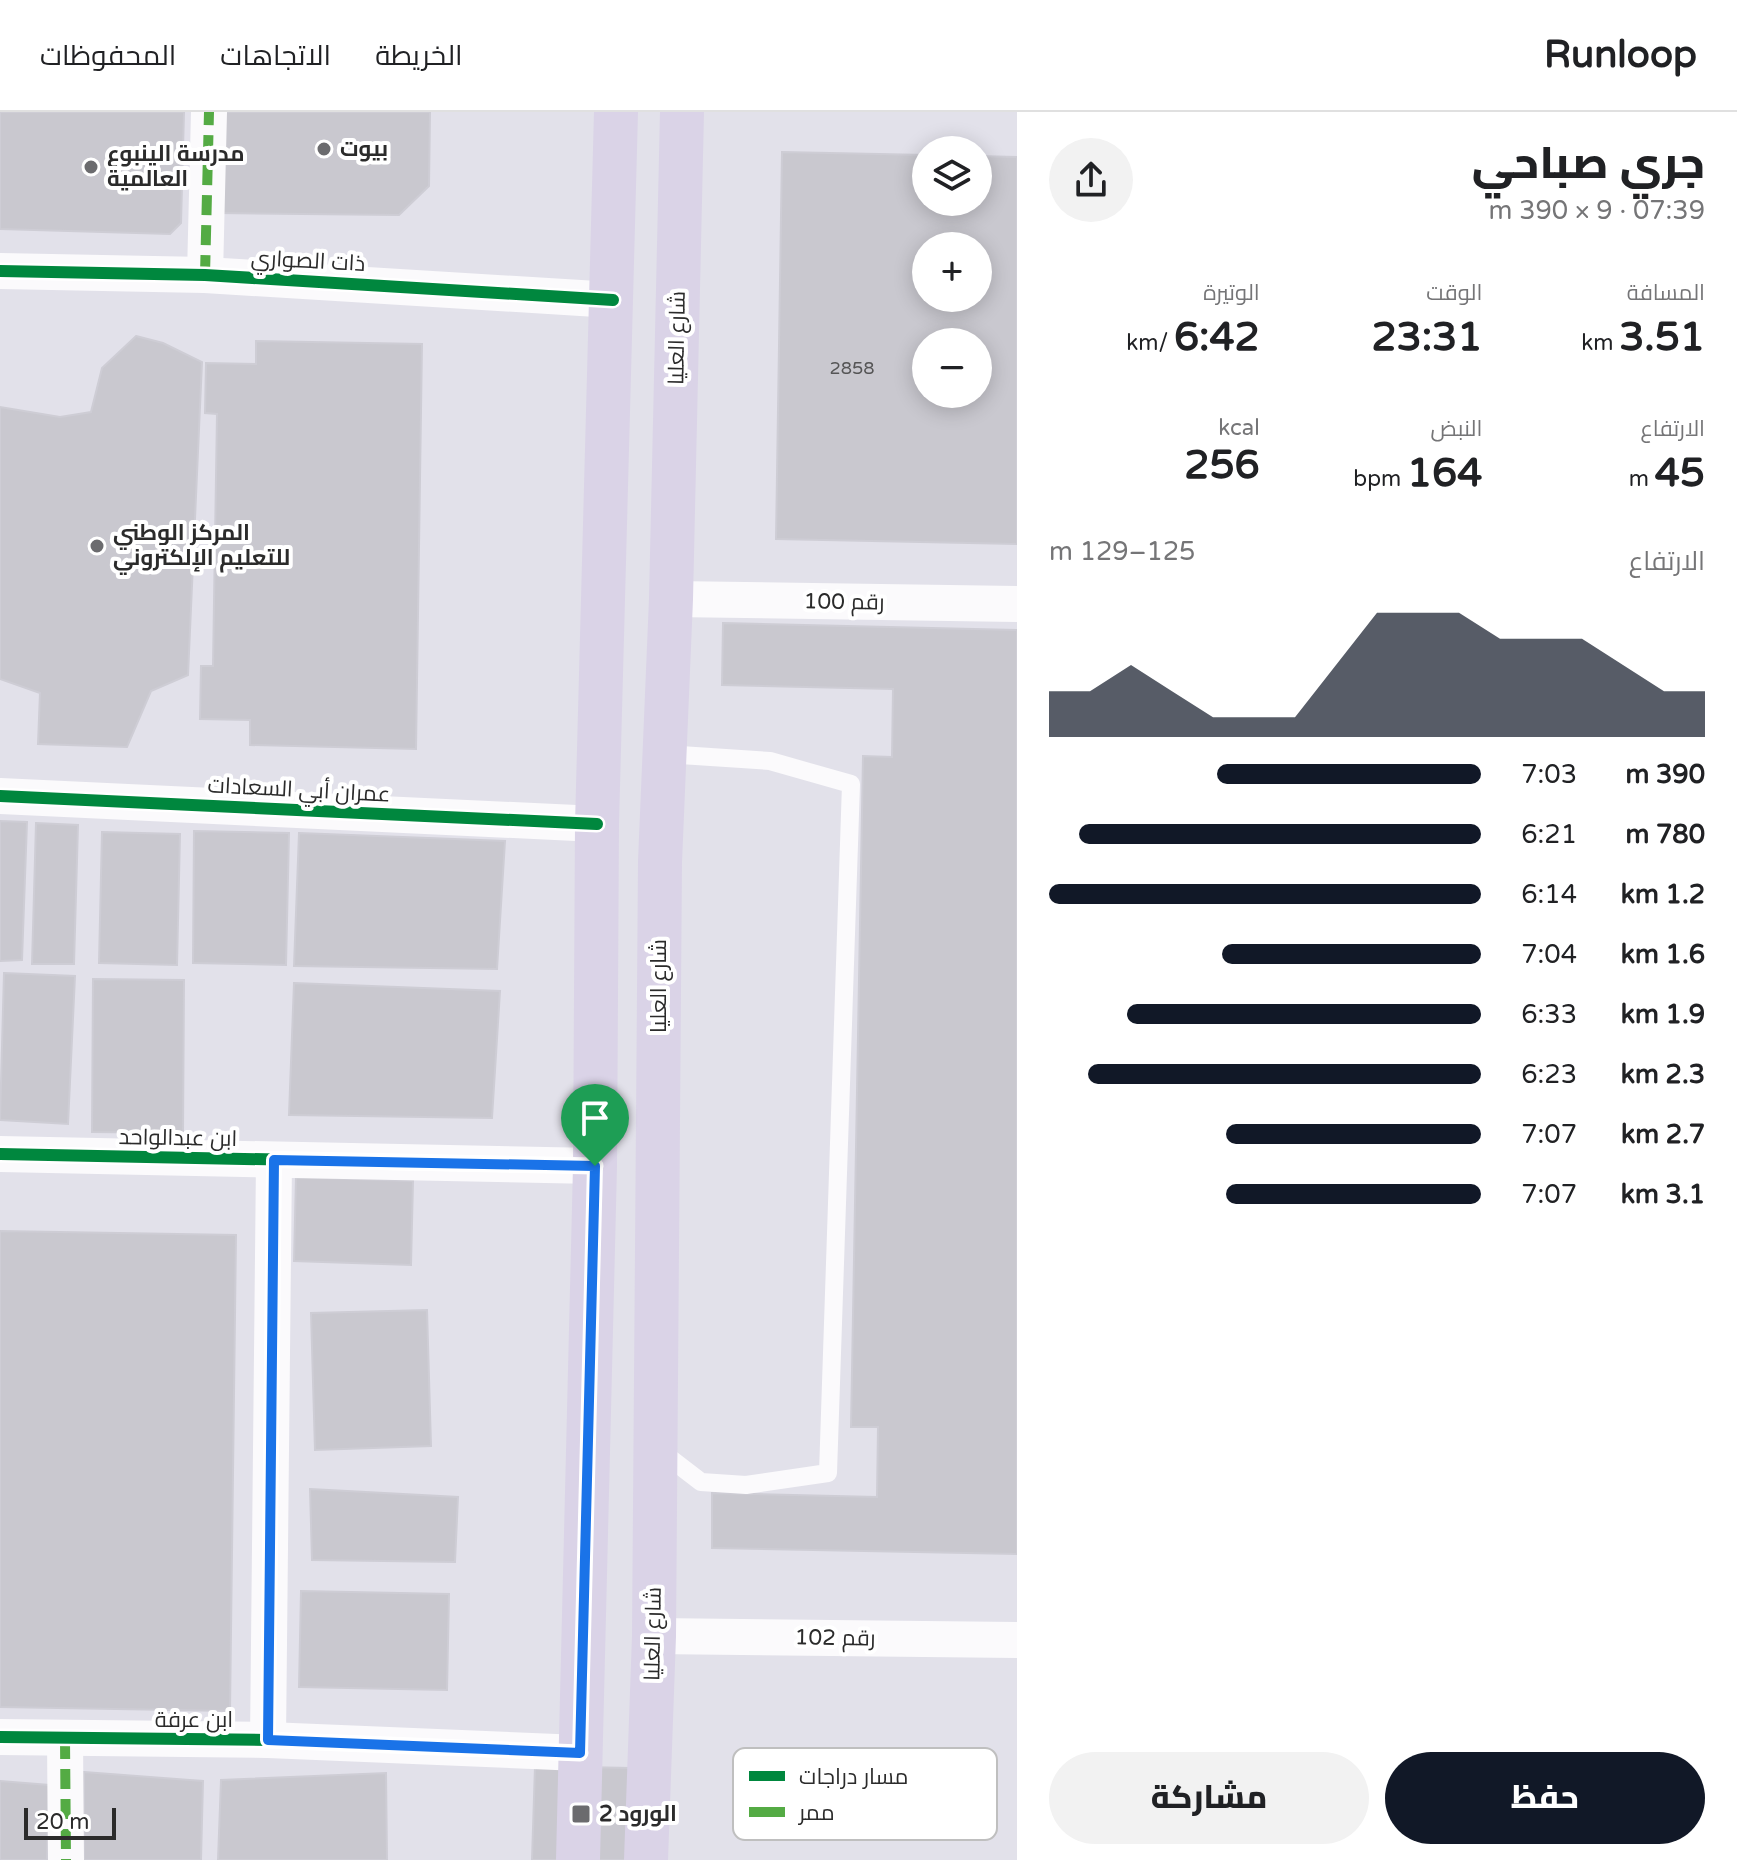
<!DOCTYPE html>
<html lang="ar">
<head>
<meta charset="utf-8">
<style>
  :root { --surface:#fff; --page:#f2f2f2; --text:#202124; --muted:#757577; --line:#e0e0e0; --accent:#111827 }
  body { margin:0; font-family:"Varela Round",Cairo,sans-serif; background:var(--page); color:var(--text); direction:rtl; height:100vh; display:flex; flex-direction:column; font-size:30px; white-space:nowrap }
  * { box-sizing:border-box; margin:0 }
  p { font-size:26px; color:var(--muted) }
  .icon { flex:none; width:44px; height:44px; fill:none; stroke:currentColor; stroke-width:2; stroke-linecap:round; stroke-linejoin:round }
  .map { position:relative; flex:1; overflow:hidden; direction:ltr }
  .drawer { display:flex; flex-direction:column; background:var(--surface); width:720px }
  .drawer>* { flex:none }
  .fabs { position:absolute; left:912px; top:24px; display:grid; gap:16px }
  .fabs a { display:grid; place-items:center; width:80px; height:80px; border-radius:50%; background:var(--surface); box-shadow:0 4px 20px #0003; font-size:40px }
  .scale { position:absolute; left:24px; bottom:20px; width:92px; box-sizing:border-box; padding-left:8px; border:4px solid #2b2b2b; border-top:0; font-size:22px; line-height:28px; white-space:nowrap; color:#2b2b2b; -webkit-text-stroke:6px #fff; paint-order:stroke }
  .pin { position:absolute; display:grid; place-items:center; width:68px; height:68px; color:#fff; margin:-82px -34px; border-radius:50% 50% 50% 0; rotate:-45deg; box-shadow:0 0 8px #0007 }
  .pin .icon { rotate:45deg }
  .round { display:grid; place-items:center; flex:none; width:84px; height:84px; border-radius:42px; background:var(--page) }
  .overview { display:flex; align-items:center; justify-content:space-between; height:136px; padding:0 32px }
  h1 { font-size:44px; font-weight:800; line-height:60px }
  .stats { display:grid; grid-template-columns:repeat(3,1fr); gap:12px; height:136px; padding:8px 32px }
  .stats div { display:grid; align-content:center }
  .stats b { font-size:40px; font-weight:800 }
  .stats small { font-size:22px; font-weight:400 }
  .stats p { font-size:22px }
  .chart { height:224px; padding:16px 32px }
  .chart p { display:flex; justify-content:space-between }
  .chart svg { width:100%; height:144px; margin-top:8px; fill:var(--accent); opacity:.7 }
  .cta { display:flex; gap:16px; margin-top:auto; padding:16px 32px }
  .cta a { flex:1; height:92px; border-radius:48px; background:var(--accent); color:#fff; font-size:32px; font-weight:800; line-height:92px; text-align:center }
  .cta a+a { background:var(--page); color:var(--text) }
  ul { padding:0 32px; list-style:none; font-size:26px }
  li { display:grid; grid-template-columns:128px 96px 1fr; align-items:center; height:60px }
  li i { height:20px; border-radius:10px; background:var(--accent) }
  header { display:flex; align-items:center; gap:48px; box-sizing:border-box; height:112px; padding:0 40px; background:var(--surface); border-bottom:2px solid var(--line) }
  header strong { font-size:38px }
  nav { display:flex; gap:44px; margin-inline-start:auto; font-size:28px }
  main { display:flex; flex:1; min-height:0 }
  .map>svg:first-child { display:block }
  .building { fill:#c9c8cf; stroke:#cecdd5; stroke-width:2; fill-rule:evenodd }
  .lines { fill:none; stroke-linecap:round; stroke-linejoin:round }
  .service { stroke:#fbfafc; stroke-width:18 }
  .minor { stroke:#fbfafc; stroke-width:36 }
  .primary { stroke:#dad3e7; stroke-width:44 }
  .quiet { stroke:#54ab44; stroke-width:10; stroke-dasharray:20 10; stroke-linecap:butt }
  .cycleway-casing { stroke:#fff; stroke-width:17 }
  .cycleway { stroke:#00873e; stroke-width:12 }
  .route-casing { stroke:#fff; stroke-width:16 }
  .route { stroke:#1a73e8; stroke-width:10 }
  .poi-dot { fill:#6b6b6e; stroke:#fff; stroke-width:3 }
  .labels { text-anchor:middle; dominant-baseline:central; stroke-width:8; stroke-linejoin:round; paint-order:stroke }
  .number-label { font-size:18px; fill:#555556 }
  .poi-label { font-size:22px; font-weight:bold; fill:#2b2b2b; stroke:#fff; text-anchor:start }
  .street-label { font-size:22px; fill:#2b2b2b; stroke:#fff }
  .key { fill:#fff; stroke:#bfbfbf; stroke-width:2 }
  .key-label { font-size:22px; fill:#2b2b2b }
</style>
</head>
<body>
<header>
<strong>Runloop</strong>
<nav><a>الخريطة</a><a>الاتجاهات</a><a>المحفوظات</a></nav>
</header>
<main>
<section class="drawer">
<div class="overview"><div><h1>جري صباحي</h1><p>07:39 · 9 × 390 m</p></div><a class="round"><svg class="icon" aria-label="share" viewBox="0 0 24 24"><path d="M12 15V3M7 8l5-5 5 5M5 13v7h14v-7"/></svg></a></div>
<div class="stats">
<div><p>المسافة</p><b>3.51<small> km</small></b></div>
<div><p>الوقت</p><b>23:31</b></div>
<div><p>الوتيرة</p><b>6:42<small> /km</small></b></div>
</div>
<div class="stats">
<div><p>الارتفاع</p><b>45<small> m</small></b></div>
<div><p>النبض</p><b>164<small> bpm</small></b></div>
<div><p>kcal</p><b>256</b></div>
</div>
<div class="chart"><p><span>الارتفاع</span>125–129 m</p>
<svg viewBox="0 0 160 44" preserveAspectRatio="none"><path d="M0 44V30L10 30L20 22L30 30L40 38L50 38L60 38L70 22L80 6L90 6L100 6L110 14L120 14L130 14L140 22L150 30L160 30V44z"/></svg>
</div>
<ul>
<li><b>390 m</b>7:03<i style="width:61%"></i></li>
<li><b>780 m</b>6:21<i style="width:93%"></i></li>
<li><b>1.2 km</b>6:14<i style="width:100%"></i></li>
<li><b>1.6 km</b>7:04<i style="width:60%"></i></li>
<li><b>1.9 km</b>6:33<i style="width:82%"></i></li>
<li><b>2.3 km</b>6:23<i style="width:91%"></i></li>
<li><b>2.7 km</b>7:07<i style="width:59%"></i></li>
<li><b>3.1 km</b>7:07<i style="width:59%"></i></li>
</ul>
<div class="cta"><a>حفظ</a><a>مشاركة</a></div>
</section>
<div class="map">
<svg width="1017" height="1748" viewBox="0 0 1017 1748">
  <rect width="100%" height="100%" fill="#e2e1ea"/>
  <g class="building">
    <polygon points="0,0 184,0 181,111 170,122 0,117"/>
    <polygon points="220,0 430,0 429,74 399,103 218,101"/>
    <path d="M 782,40 L 926,43 L 926,90 L 978,90 L 978,44 L 1017,45 L 1017,432 L 776,427 ZM 926,134 L 978,134 L 978,186 L 926,186 ZM 926,230 L 978,230 L 978,282 L 926,282 Z"/>
    <polygon points="136,224 163,231 202,250 188,563 151,579 127,635 38,632 40,581 0,567 0,295 60,305 91,300 102,256"/>
    <polygon points="256,229 422,232 416,637 250,633 250,608 200,607 201,554 213,554 217,302 205,301 206,251 256,252"/>
    <polygon points="723,511 1017,518 1017,1442 712,1436 712,1381 877,1385 878,1315 851,1315 863,644 892,645 893,577 722,573"/>
    <polygon points="0,709 27,710 22,848 0,849"/>
    <polygon points="36,711 78,713 74,852 32,852"/>
    <polygon points="194,719 289,721 286,853 193,851"/>
    <polygon points="102,720 180,722 177,853 99,851"/>
    <polygon points="299,721 505,729 497,857 294,854"/>
    <polygon points="4,861 75,864 68,1012 0,1008"/>
    <polygon points="93,867 184,868 183,1021 92,1020"/>
    <polygon points="294,871 500,879 492,1006 289,1003"/>
    <polygon points="296,1065 413,1069 411,1153 294,1149"/>
    <polygon points="0,1119 236,1123 230,1599 0,1595"/>
    <polygon points="427,1198 431,1334 315,1338 311,1201"/>
    <polygon points="310,1377 458,1385 455,1450 312,1448"/>
    <polygon points="301,1479 449,1482 447,1578 299,1575"/>
    <polygon points="535,1654 630,1656 627,1748 532,1748"/>
    <polygon points="84,1660 203,1669 201,1748 84,1748"/>
    <polygon points="386,1661 387,1748 218,1748 221,1668"/>
    <polygon points="0,1669 49,1673 47,1748 0,1748"/>
  </g>
  <g class="lines">
    <polyline class="service" points="658,1337 701,1370 746,1373 828,1361 851,672 770,649 665,642"/>
    <g class="minor">
      <polyline points="0,159 205,163 613,188"/>
      <polyline points="205,163 209,0"/>
      <polyline points="671,487 1017,492"/>
      <polyline points="0,684 597,712"/>
      <polyline points="0,1042 595,1054"/>
      <polyline points="654,1524 1017,1528"/>
      <polyline points="0,1625 268,1628 580,1641"/>
      <polyline points="65,1627 66,1748"/>
      <polyline points="268,1628 274,1048"/>
    </g>
    <g class="primary">
      <polyline points="578,1748 595,1054 597,712 616,0"/>
      <polyline points="646,1748 654,1524 660,750 671,487 682,0"/>
    </g>
    <g class="quiet">
      <polyline points="205,163 209,0"/>
      <polyline points="65,1627 66,1748"/>
    </g>
    <defs>
      <g id="cycleway">
        <polyline points="0,159 205,163 613,188"/>
        <polyline points="0,684 597,712"/>
        <polyline points="0,1042 595,1054"/>
        <polyline points="0,1625 268,1628 580,1641"/>
      </g>
    </defs>
    <use href="#cycleway" class="cycleway-casing"/>
    <use href="#cycleway" class="cycleway"/>
  </g>
  <g class="lines">
    <defs>
      <polygon id="route" points="274,1048 595,1054 580,1641 268,1628"/>
    </defs>
    <use href="#route" class="route-casing"/>
    <use href="#route" class="route"/>
  </g>
  <g class="poi-dot">
    <circle cx="324" cy="37" r="8"/>
    <circle cx="91" cy="55" r="8"/>
    <circle cx="97" cy="434" r="8"/>
    <rect x="571" y="1692" width="20" height="20" rx="4"/>
  </g>
  <g class="labels">
    <g class="number-label">
      <text x="852" y="256">2858</text>
    </g>
    <g class="poi-label">
      <text x="340" y="37">بيوت</text>
      <text x="107" y="42">مدرسة الينبوع<tspan x="107" dy="25">العالمية</tspan></text>
      <text x="113" y="421">المركز الوطني<tspan x="113" dy="25">للتعليم الإلكتروني</tspan></text>
      <text x="599" y="1702">الورود 2</text>
    </g>
    <g class="street-label">
      <text transform="translate(308 149) rotate(3)">ذات الصواري</text>
      <text transform="translate(677 226) rotate(-89)">شارع العليا</text>
      <text transform="translate(844 490) rotate(1)">رقم 100</text>
      <text transform="translate(299 678) rotate(3)">عمران أبي السعادات</text>
      <text transform="translate(659 874) rotate(-90)">شارع العليا</text>
      <text transform="translate(178 1026) rotate(1)">ابن عبدالواحد</text>
      <text transform="translate(653 1522) rotate(-89)">شارع العليا</text>
      <text transform="translate(835 1526) rotate(1)">رقم 102</text>
      <text x="194" y="1608">ابن عرفة</text>
    </g>
  </g>
  <rect x="733" y="1636" width="264" height="92" rx="12" class="key"/>
  <rect x="749" y="1659" width="36" height="10" fill="#00873e"/>
  <rect x="749" y="1695" width="36" height="10" fill="#54ab44"/>
  <g class="key-label">
    <text x="799" y="1672">مسار دراجات</text>
    <text x="799" y="1708">ممر</text>
  </g>
</svg>
<div class="fabs">
<a><svg class="icon" aria-label="layers" viewBox="0 0 24 24"><path d="M12 4l9 5-9 5-9-5zM3 14l9 5 9-5"/></svg></a>
<a>+</a>
<a>−</a>
</div>
<div class="scale">20 m</div>
<div class="pin" style="left:595px;top:1054px;background:#1e9e55"><svg class="icon" aria-label="arrive" viewBox="0 0 24 24"><path d="M6 21V4h12l-3 4 3 4H6"/></svg></div>
</div>
</main>
</body>
</html>
